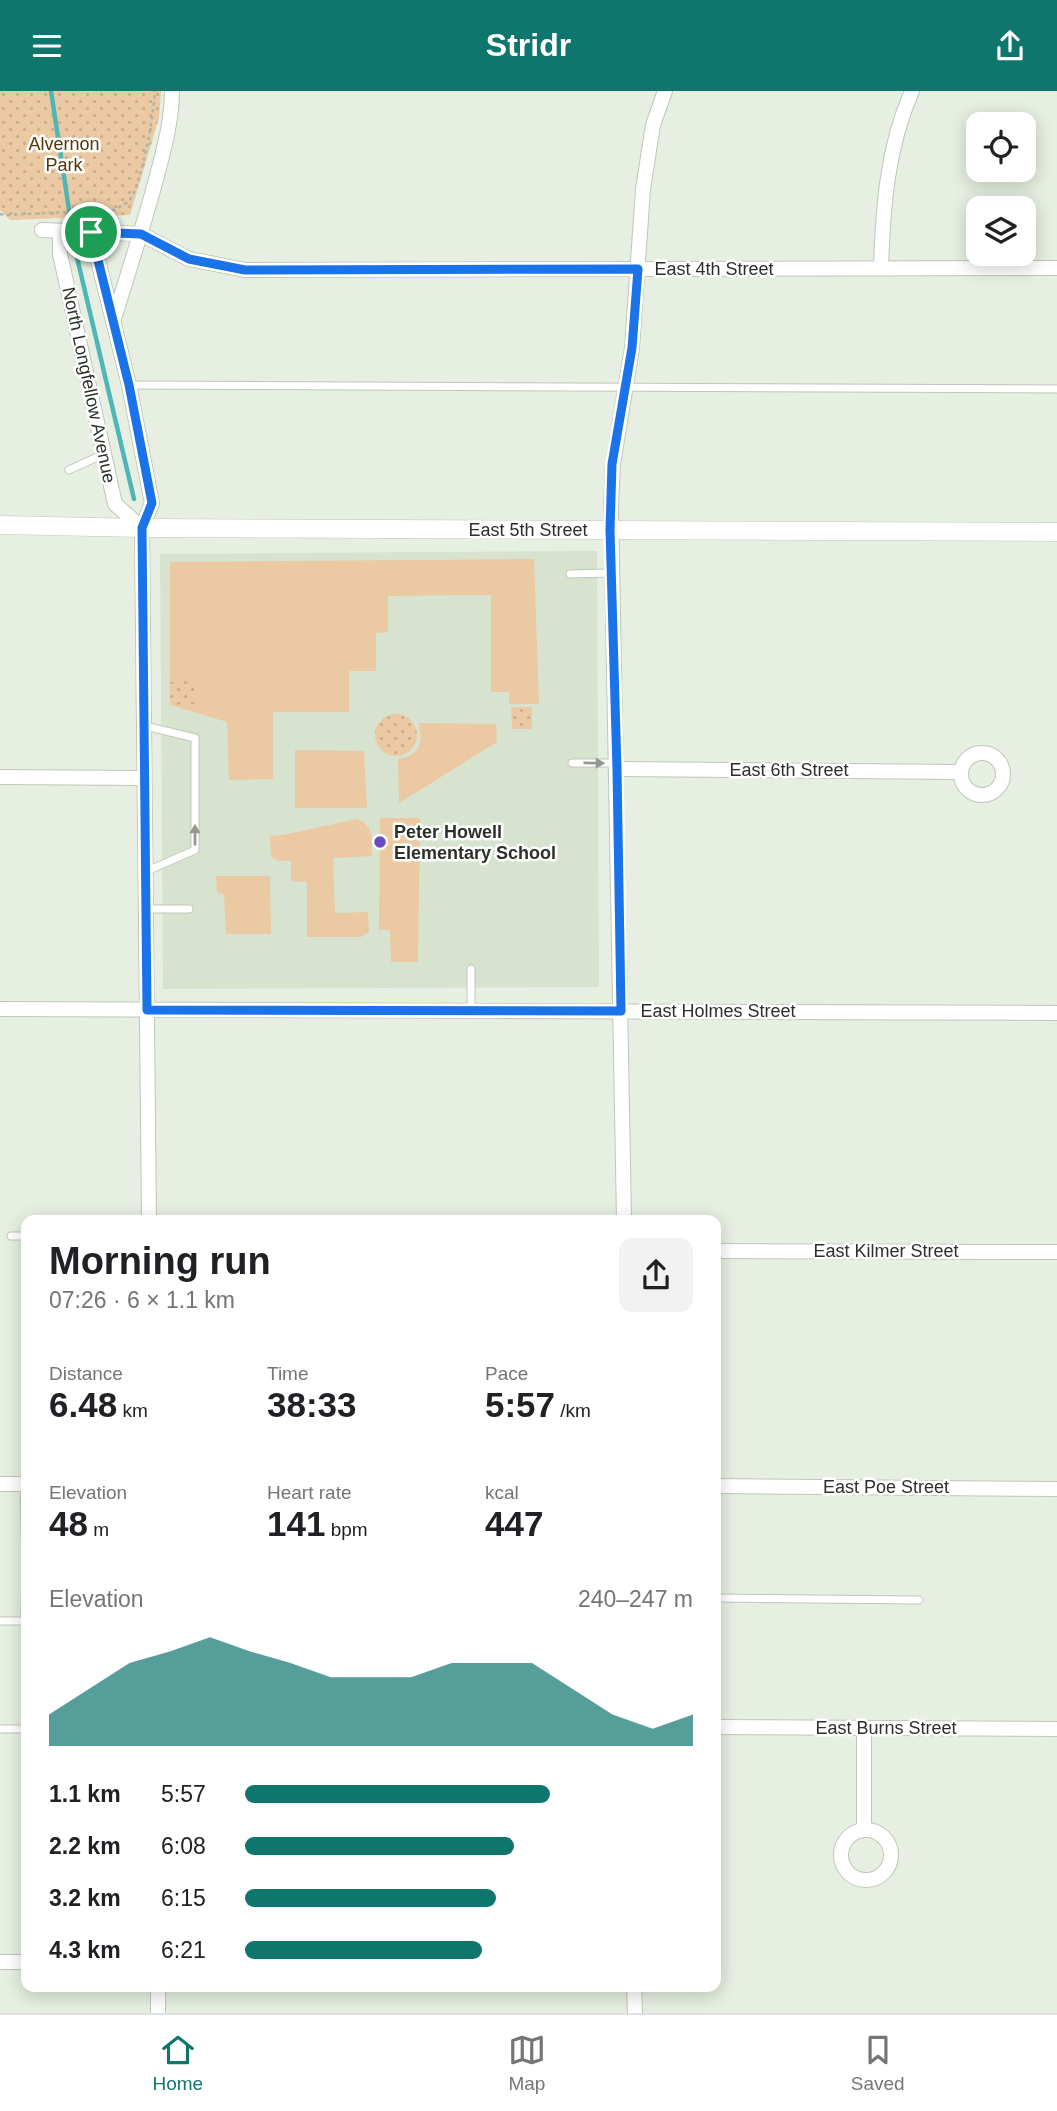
<!DOCTYPE html>
<html lang="en">
<head>
<meta charset="utf-8">
<style>
  :root { --surface:#fff; --page:#f2f2f2; --text:#202124; --muted:#757577; --line:#e0e0e0; --accent:#0f766e }
  body { margin:0; font-family:Helvetica,sans-serif; background:var(--page); color:var(--text); height:100vh; display:flex; flex-direction:column; font-size:26px; white-space:nowrap }
  * { box-sizing:border-box; margin:0 }
  p { font-size:23px; color:var(--muted) }
  .icon { flex:none; width:38px; height:38px; fill:none; stroke:currentColor; stroke-width:2; stroke-linecap:round; stroke-linejoin:round }
  .map { position:relative; flex:1; overflow:hidden }
  .side { position:absolute; left:21px; top:1124px; width:700px; height:777px; display:flex; flex-direction:column; background:var(--surface); border-radius:14px; box-shadow:0 4px 18px #0003 }
  .side>* { flex:none }
  .buttons { position:absolute; left:966px; top:21px; display:grid; gap:14px }
  .buttons a { display:grid; place-items:center; width:70px; height:70px; border-radius:14px; background:var(--surface); box-shadow:0 4px 18px #0003; font-size:35px }
  .pin { position:absolute; display:grid; place-items:center; width:60px; height:60px; color:#fff; margin:-30px; border:4px solid #fff; border-radius:50%; box-shadow:0 2px 7px #0007 }
  .round { display:grid; place-items:center; flex:none; width:74px; height:74px; border-radius:14px; background:var(--page) }
  .head { display:flex; align-items:center; justify-content:space-between; height:119px; padding:0 28px }
  h1 { font-size:38px; font-weight:800; line-height:52px }
  .stats { display:grid; grid-template-columns:repeat(3,1fr); gap:10px; height:119px; padding:7px 28px }
  .stats div { display:grid; align-content:center }
  .stats b { font-size:35px; font-weight:800 }
  .stats small { font-size:19px; font-weight:400 }
  .stats p { font-size:19px }
  .chart { height:196px; padding:14px 28px }
  .chart p { display:flex; justify-content:space-between }
  .chart svg { width:100%; height:126px; margin-top:7px; fill:var(--accent); opacity:.7 }
  ul { padding:0 28px; list-style:none; font-size:23px }
  li { display:grid; grid-template-columns:112px 84px 1fr; align-items:center; height:52px }
  li i { height:18px; border-radius:9px; background:var(--accent) }
  header { display:flex; justify-content:space-between; align-items:center; height:91px; padding:0 28px; background:var(--accent); color:#fff; font-size:32px; font-weight:800 }
  .tabs { display:flex; justify-content:space-around; align-items:center; height:98px; border-top:2px solid var(--line); background:var(--surface); font-size:19px; color:var(--muted) }
  .tabs a { display:grid; justify-items:center; gap:4px }
  .tabs .selected { color:var(--accent) }
  .map>svg:first-child { display:block }
  .built { fill:#d7e3cf }
  .grass { fill:#eac9a3 }
  .park { fill:url(#park-dots) }
  .lines { fill:none; stroke-linecap:round; stroke-linejoin:round }
  .stream { stroke:#4eb6b7; stroke-width:4.5 }
  .service-casing { stroke:#bfc7ba; stroke-width:9 }
  .minor-casing { stroke:#bfc7ba; stroke-width:16 }
  .tertiary-casing { stroke:#bfc7ba; stroke-width:19 }
  .path { stroke:#aeb6aa; stroke-width:2.5; stroke-dasharray:3.5 3.5; stroke-linecap:butt }
  .service { stroke:#fff; stroke-width:7 }
  .minor { stroke:#fff; stroke-width:14 }
  .tertiary { stroke:#fff; stroke-width:18 }
  .oneway { fill:#969894 }
  .route-casing { stroke:#fff; stroke-width:14 }
  .route { stroke:#1a73e8; stroke-width:9 }
  .poi-dot { fill:#684ac3; stroke:#fff; stroke-width:2.5 }
  .labels { text-anchor:middle; dominant-baseline:central; stroke-width:5; stroke-linejoin:round; paint-order:stroke }
  .park-label { font-size:18px; fill:#573605; stroke:#fff }
  .street-label { font-size:18px; fill:#2c302a; stroke:#fff }
  .poi-label { font-size:18px; font-weight:bold; fill:#2c302a; stroke:#fff; text-anchor:start }
</style>
</head>
<body>
<header><svg class="icon" aria-label="menu" viewBox="0 0 24 24"><path d="M4 6h16M4 12h16M4 18h16"/></svg>Stridr<svg class="icon" aria-label="share" viewBox="0 0 24 24"><path d="M12 15V3M7 8l5-5 5 5M5 13v7h14v-7"/></svg></header>
<div class="map">
<svg width="1057" height="1922" viewBox="0 0 1057 1922">
  <defs>
    <pattern id="park-dots" width="8" height="8" patternUnits="userSpaceOnUse" patternTransform="scale(1.75)"><rect width="8" height="8" fill="#eac9a3"/><path d="M2 2h.1M6 6h.1" fill="none" stroke="#c9ad8c" stroke-width="1.8" stroke-linecap="round"/></pattern>
  </defs>
  <rect width="100%" height="100%" fill="#e6efe1"/>
  <polygon class="built" points="597,460 599,896 163,898 160,463"/>
  <g class="grass">
    <polygon points="534,468 539,613 509,613 509,601 491,601 491,504 388,505 388,541 376,542 376,580 349,580 349,621 273,621 273,688 229,689 227,631 170,614 170,471"/>
    <path d="M 419,632 L 496,633 L 497,651 L 399,712 L 398,668 C 421,664 422,653 419,632 Z"/>
    <polygon points="295,659 364,660 367,717 295,717"/>
    <polygon points="380,727 420,727 418,871 391,871 390,839 379,839"/>
    <path d="M 357,728 C 375,735 371,748 372,765 L 333,767 L 335,822 L 368,821 L 369,841 L 361,846 L 307,846 L 307,791 L 291,790 L 291,770 L 279,770 L 271,766 L 270,745 L 283,744 Z"/>
    <polygon points="216,785 270,785 271,843 226,843 224,803 217,802"/>
  </g>
  <g class="park">
    <polygon points="0,0 161,0 159,27 130,124 10,129 0,119"/>
    <polygon points="196,590 196,613 170,614 170,591"/>
    <polygon points="511,616 532,616 532,638 512,638"/>
    <circle cx="396" cy="644" r="21"/>
  </g>
  <g class="lines">
    <polyline class="stream" points="51,0 75,158 134,408"/>
    <defs>
      <g id="service">
        <polyline points="129,294 1057,298"/>
        <polyline points="69,379 104,363"/>
        <polyline points="570,483 611,482"/>
        <polyline points="145,635 195,647 195,759 147,780"/>
        <polyline points="572,672 615,672"/>
        <polyline points="147,818 189,818"/>
        <polyline points="471,878 471,919"/>
        <polyline points="11,1145 26,1145"/>
        <polyline points="716,1507 919,1509"/>
        <polyline points="0,1530 25,1530 26,1468 24,1394"/>
        <polyline points="0,1638 26,1638"/>
      </g>
      <g id="minor">
        <polyline points="42,139 141,143 189,168 245,179 1057,177"/>
        <polyline points="60,140 60,163 115,413 142,437"/>
        <polyline points="91,141 129,294 152,412 142,437 149,1129"/>
        <path d="M 881,177 C 883,116 887,57 912,0"/>
        <path d="M 115,225 C 128,182 142,139 154,96 C 162,65 172,32 172,0"/>
        <circle cx="982" cy="683" r="21"/>
        <polyline points="617,678 961,681"/>
        <polyline points="0,686 144,687"/>
        <polyline points="0,918 1057,922"/>
        <polyline points="624,1129 611,414 613,373 632,257 643,98 653,34 665,0"/>
        <polyline points="716,1160 1057,1161"/>
        <polyline points="0,1393 26,1393"/>
        <polyline points="716,1395 1057,1398"/>
        <polyline points="716,1636 1057,1638"/>
        <polyline points="864,1638 864,1739"/>
        <circle cx="866" cy="1764" r="25"/>
        <polyline points="0,1871 26,1871"/>
        <polyline points="158,1895 158,1922"/>
        <polyline points="634,1895 635,1922"/>
      </g>
      <polyline id="tertiary" points="0,434 142,437 1057,441"/>
    </defs>
    <use href="#service" class="service-casing"/>
    <use href="#minor" class="minor-casing"/>
    <use href="#tertiary" class="tertiary-casing"/>
    <path class="path" d="M 0,123 L 5,124 L 115,119 C 119,116 126,113 129,110 C 142,94 154,22 155,0"/>
    <use href="#service" class="service"/>
    <use href="#minor" class="minor"/>
    <use href="#tertiary" class="tertiary"/>
  </g>
  <defs><path id="oneway-solid" d="M-6-.8H1V-3.2L6.5 0L1 3.2V.8H-6Z" transform="scale(1.75)"/></defs>
  <g class="oneway">
    <use href="#oneway-solid" transform="translate(594 672) rotate(1)"/>
    <use href="#oneway-solid" transform="translate(195 744) rotate(-90)"/>
  </g>
  <g class="lines">
    <defs>
      <polygon id="route" points="91,141 141,143 189,168 245,179 638,178 632,257 612,373 610,439 617,678 621,920 147,919 142,437 152,412 129,294"/>
    </defs>
    <use href="#route" class="route-casing"/>
    <use href="#route" class="route"/>
  </g>
  <circle class="poi-dot" cx="380" cy="751" r="7"/>
  <g class="labels">
    <g class="park-label">
      <text x="64" y="53">Alvernon<tspan x="64" dy="21">Park</tspan></text>
    </g>
    <g class="street-label">
      <text x="714" y="178">East 4th Street</text>
      <text transform="translate(89 294) rotate(78)">North Longfellow Avenue</text>
      <text x="528" y="439">East 5th Street</text>
      <text x="789" y="679">East 6th Street</text>
      <text x="718" y="920">East Holmes Street</text>
      <text x="886" y="1160">East Kilmer Street</text>
      <text x="886" y="1396">East Poe Street</text>
      <text x="886" y="1637">East Burns Street</text>
    </g>
    <g class="poi-label">
      <text x="394" y="741">Peter Howell<tspan x="394" dy="21">Elementary School</tspan></text>
    </g>
  </g>
</svg>
<div class="buttons">
<a><svg class="icon" aria-label="locate" viewBox="0 0 24 24"><circle cx="12" cy="12" r="6"/><path d="M12 2v4M12 18v4M2 12h4M18 12h4"/></svg></a>
<a><svg class="icon" aria-label="layers" viewBox="0 0 24 24"><path d="M12 4l9 5-9 5-9-5zM3 14l9 5 9-5"/></svg></a>
</div>
<div class="pin" style="left:91px;top:141px;background:#1e9e55"><svg class="icon" aria-label="arrive" viewBox="0 0 24 24"><path d="M6 21V4h12l-3 4 3 4H6"/></svg></div>
<section class="side">
<div class="head"><div><h1>Morning run</h1><p>07:26 · 6 × 1.1 km</p></div><a class="round"><svg class="icon" aria-label="share" viewBox="0 0 24 24"><path d="M12 15V3M7 8l5-5 5 5M5 13v7h14v-7"/></svg></a></div>
<div class="stats">
<div><p>Distance</p><b>6.48<small> km</small></b></div>
<div><p>Time</p><b>38:33</b></div>
<div><p>Pace</p><b>5:57<small> /km</small></b></div>
</div>
<div class="stats">
<div><p>Elevation</p><b>48<small> m</small></b></div>
<div><p>Heart rate</p><b>141<small> bpm</small></b></div>
<div><p>kcal</p><b>447</b></div>
</div>
<div class="chart"><p><span>Elevation</span>240–247 m</p>
<svg viewBox="0 0 160 44" preserveAspectRatio="none"><path d="M0 44V33L10 24L20 15L30 11L40 6L50 11L60 15L70 20L80 20L90 20L100 15L110 15L120 15L130 24L140 33L150 38L160 33V44z"/></svg>
</div>
<ul>
<li><b>1.1 km</b>5:57<i style="width:68%"></i></li>
<li><b>2.2 km</b>6:08<i style="width:60%"></i></li>
<li><b>3.2 km</b>6:15<i style="width:56%"></i></li>
<li><b>4.3 km</b>6:21<i style="width:53%"></i></li>
</ul>
</section>
</div>
<nav class="tabs">
<a class="selected"><svg class="icon" aria-label="home" viewBox="0 0 24 24"><path d="M3 11l9-7 9 7M6 9v11h12V9"/></svg>Home</a>
<a><svg class="icon" aria-label="map" viewBox="0 0 24 24"><path d="M3 6l6-2 6 2 6-2v14l-6 2-6-2-6 2zM9 4v14M15 6v14"/></svg>Map</a>
<a><svg class="icon" aria-label="saved" viewBox="0 0 24 24"><path d="M7 4h10v16l-5-4-5 4z"/></svg>Saved</a>
</nav>
</body>
</html>
